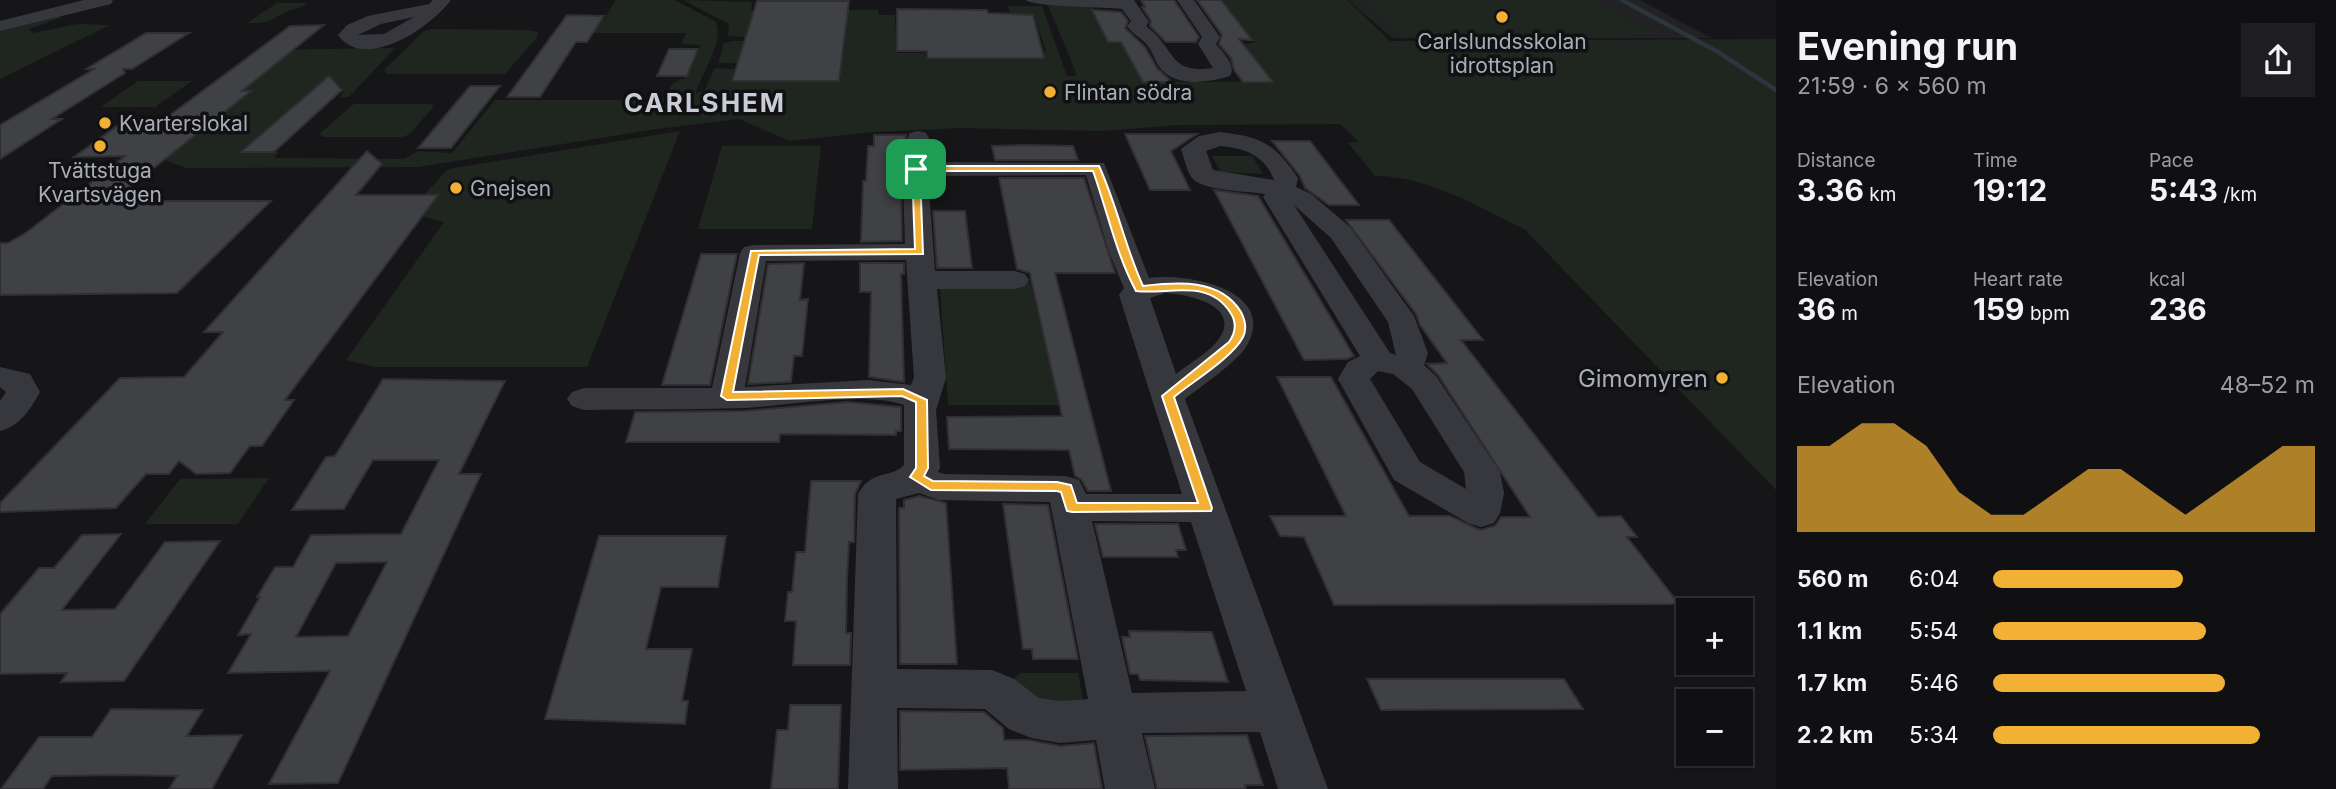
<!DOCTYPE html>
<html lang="en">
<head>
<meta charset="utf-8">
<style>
  :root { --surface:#101012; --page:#1e1e20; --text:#f1f3f6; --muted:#9c9d9f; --line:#303032; --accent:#f2b134 }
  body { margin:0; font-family:Inter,sans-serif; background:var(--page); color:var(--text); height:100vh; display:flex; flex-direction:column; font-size:26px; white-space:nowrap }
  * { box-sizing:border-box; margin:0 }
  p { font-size:23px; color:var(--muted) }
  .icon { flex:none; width:38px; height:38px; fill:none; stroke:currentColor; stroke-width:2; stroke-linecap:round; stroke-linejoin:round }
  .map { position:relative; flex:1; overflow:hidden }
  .panel { display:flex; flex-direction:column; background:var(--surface); width:560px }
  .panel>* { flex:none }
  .fabs { position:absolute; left:1676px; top:598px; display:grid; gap:14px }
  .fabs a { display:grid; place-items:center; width:77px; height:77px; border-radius:0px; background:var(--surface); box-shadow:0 2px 5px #0004,0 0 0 2px var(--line); font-size:35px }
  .pin { position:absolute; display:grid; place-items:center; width:60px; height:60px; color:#fff; margin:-30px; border-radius:14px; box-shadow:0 4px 10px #0006 }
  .round { display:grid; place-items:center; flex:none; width:74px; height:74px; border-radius:0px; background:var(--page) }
  .overview { display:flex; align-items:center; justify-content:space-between; height:119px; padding:0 21px }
  h1 { font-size:38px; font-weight:700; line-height:52px }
  .metrics { display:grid; grid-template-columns:repeat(3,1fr); gap:10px; height:119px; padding:7px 21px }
  .metrics div { display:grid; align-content:center }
  .metrics b { font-size:30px; font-weight:700 }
  .metrics small { font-size:19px; font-weight:400 }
  .metrics p { font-size:19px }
  .chart { height:196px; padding:14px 21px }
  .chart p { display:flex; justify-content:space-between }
  .chart svg { width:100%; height:126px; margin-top:7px; fill:var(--accent); opacity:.7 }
  ul { padding:0 21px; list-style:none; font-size:23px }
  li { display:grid; grid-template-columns:112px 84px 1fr; align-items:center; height:52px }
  li i { height:18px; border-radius:9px; background:var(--accent) }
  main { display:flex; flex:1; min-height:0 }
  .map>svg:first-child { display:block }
  .built { fill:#222225 }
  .green { fill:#1e261f }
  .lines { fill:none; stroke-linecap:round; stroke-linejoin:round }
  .stream { stroke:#2c353c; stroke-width:4.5 }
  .building { fill:#404145; stroke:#303034; stroke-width:2; fill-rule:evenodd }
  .minor { fill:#37383d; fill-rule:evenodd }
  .route { fill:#f2b134; stroke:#fff; stroke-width:2; fill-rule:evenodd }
  .poi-dot { fill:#f2b134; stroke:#111113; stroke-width:2.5 }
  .labels { text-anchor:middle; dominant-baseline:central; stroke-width:7; stroke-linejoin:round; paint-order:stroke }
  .far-poi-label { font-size:21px; fill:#a8adb8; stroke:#111113; text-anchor:start }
  .poi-label { font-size:24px; fill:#a8adb8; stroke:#111113; text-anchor:end }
  .far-district-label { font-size:26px; font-weight:bold; letter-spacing:2px; fill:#c9ccd4; stroke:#111113 }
</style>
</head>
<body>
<main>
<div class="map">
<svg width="1776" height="789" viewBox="0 0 1776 789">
  <rect width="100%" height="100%" fill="#161618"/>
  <polygon class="built" points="1348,0 1640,0 1711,38 1392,38"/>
  <g class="green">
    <path d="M 616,0 L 674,0 L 715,21 C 726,40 701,74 696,93 L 704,91 L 715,68 L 734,69 L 731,82 L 840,82 L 847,26 L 748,26 L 745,37 L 728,36 L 729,24 L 683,0 L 752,2 L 751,10 L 878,10 L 878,15 L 895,15 L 897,53 L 925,53 L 926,58 L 1023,58 L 1023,52 L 1046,51 L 1034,15 L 1010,14 L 1008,6 L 1042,6 L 1067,76 L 1075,76 L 1076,73 L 1048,5 L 1092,7 L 1108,42 L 1121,42 L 1143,82 L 1272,82 L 1242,44 L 1255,43 L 1221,0 L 1347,0 L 1390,41 L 1776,39 L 1776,490 L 1526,231 L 1528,231 C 1480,208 1429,176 1375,176 L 1348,143 L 1359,142 L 1340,124 L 1177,125 L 1102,131 L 960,128 L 873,132 L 790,141 L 739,119 L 657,129 L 418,167 L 186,168 L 134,148 L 149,138 L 192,138 L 249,92 L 242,91 L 290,51 L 255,52 L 264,50 L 395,48 L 349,97 L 340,97 L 344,91 L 311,91 L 242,152 L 279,152 L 274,158 L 404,159 L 418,151 L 452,153 L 495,100 L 662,100 L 673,83 L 688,76 L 701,45 L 681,44 L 686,33 L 571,33 L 549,43 L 548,37 L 576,19 L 604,19 Z"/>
    <polygon points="1359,0 1594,0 1654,34 1399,35"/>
    <path d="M 277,3 L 308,3 C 300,9 294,8 286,12 C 267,22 270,23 247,23 Z"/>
    <polygon points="63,14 60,18 29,29 33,33 77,24 110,25 0,79 0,29"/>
    <polygon points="431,29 526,30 538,32 538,36 505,74 387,74 384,70 424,31"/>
    <polygon points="733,41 802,41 795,64 718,63 724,43"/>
    <polygon points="138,81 192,81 155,107 101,107"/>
    <polygon points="354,104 431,104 434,106 410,134 403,137 323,137 319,134"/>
    <polygon points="680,131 587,367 375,367 346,360 444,222 402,211 423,196 448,169"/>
    <polygon points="722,146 821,146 812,229 698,229"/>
    <polygon points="1212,156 1252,156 1263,174 1221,172"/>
    <polygon points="996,282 1030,282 1060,405 948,405 940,289 943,286"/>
    <polygon points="269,478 238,524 145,524 180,479"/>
    <polygon points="1020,673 1078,673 1085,711 1039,711 1008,684"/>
  </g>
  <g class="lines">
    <polyline class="stream" points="1622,0 1718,52 1776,90"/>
  </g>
  <g class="building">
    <polygon points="1141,0 1174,0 1199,37 1196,42 1166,42 1150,26 1151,21 1142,7 1145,7"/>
    <polygon points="1197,0 1221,0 1252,40 1239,39 1273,82 1243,82 1234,70 1231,58 1219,44 1222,35"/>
    <polygon points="757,1 849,1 839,81 732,81"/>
    <polygon points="897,9 987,10 988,13 1033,15 1044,58 927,58 927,51 897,51"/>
    <polygon points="1092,10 1121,12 1128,21 1125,28 1145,47 1157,68 1172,82 1143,82 1121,42 1108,42"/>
    <polygon points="567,15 604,16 587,42 576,42 540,97 507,97"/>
    <polygon points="324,25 242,91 251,91 112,201 271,201 177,293 0,295 0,243 8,243 27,232 125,156 74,157 128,118 166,118 290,26"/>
    <polygon points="146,33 189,33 132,69 123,69 125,73 52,119 62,119 0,159 0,125 94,69 86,69"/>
    <polygon points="669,49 698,49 687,76 657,76"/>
    <polygon points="329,76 342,90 274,152 241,152"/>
    <polygon points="470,86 500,86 451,148 418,148"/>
    <polygon points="1125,134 1197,134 1171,151 1190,190 1150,190"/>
    <polygon points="874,135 906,135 901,169 902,241 861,242 863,181 866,181 868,146 874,146"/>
    <polygon points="1272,141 1310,141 1359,205 1329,205 1305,188 1300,176"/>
    <polygon points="1026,145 1073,146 1078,160 995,160 992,146"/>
    <polygon points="367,151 382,164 356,195 438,195 285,400 294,400 262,446 250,446 230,473 196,474 179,461 169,474 146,474 116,508 0,512 0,503 120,378 184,377 223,332 204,332"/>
    <polygon points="999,178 1084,178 1115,273 1055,273 1111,491 1088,491 1081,479 1075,476 1069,450 949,449 947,417 1062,416 1031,279 1030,273 1017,269"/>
    <polygon points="1214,190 1258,196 1354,356 1347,359 1304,360"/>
    <polygon points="933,211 965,211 972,268 937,268"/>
    <polygon points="1346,220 1389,220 1483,340 1461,340 1598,517 1621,516 1637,537 1627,537 1679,604 1334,605 1304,537 1280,536 1270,516 1346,516 1277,377 1331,377 1409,516 1450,516 1480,530 1495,526 1501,517 1530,517 1438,375 1427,364 1447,363 1420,325 1416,314"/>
    <polygon points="701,254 737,254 710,385 662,385"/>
    <polygon points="804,263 800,300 808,299 802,356 794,356 791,382 748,384 768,264"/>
    <polygon points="860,263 904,263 904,274 901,274 904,382 869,377 871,292 860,292"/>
    <path d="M 383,379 L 505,381 L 459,474 L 481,474 L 338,783 L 269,784 L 330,671 L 228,673 L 251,634 L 238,635 L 260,597 L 257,597 L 275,567 L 293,567 L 311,535 L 401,534 L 439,460 L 373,460 L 344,509 L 292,510 L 326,457 L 335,456 ZM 387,562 L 348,636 L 296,637 L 336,563 Z"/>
    <polygon points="847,402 901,407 901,431 896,431 896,435 780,434 779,442 626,442 635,412 744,411"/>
    <polygon points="811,481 861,481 855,494 854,542 849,542 847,578 846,633 851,633 850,665 793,665 796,621 785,621 788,592 792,592 796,552 805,552"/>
    <polygon points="919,496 946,503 957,664 900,664 899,508 904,508 904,500"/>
    <polygon points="1003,504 1048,505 1078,659 1033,659 1032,649 1023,649"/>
    <polygon points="1095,524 1178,524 1186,550 1176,550 1178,557 1103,557"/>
    <polygon points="121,534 62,610 115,609 165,542 220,541 124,681 61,682 67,673 0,674 0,614 39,568 54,568 82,535"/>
    <polygon points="599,536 726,536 718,587 661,587 646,649 692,649 682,701 688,701 685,724 545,719"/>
    <polygon points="1129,631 1212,632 1228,682 1140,680 1138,674 1130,674 1122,637 1130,637"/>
    <polygon points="1367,679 1564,679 1583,709 1381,710"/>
    <polygon points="790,705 841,705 838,789 771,789 777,730 788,730"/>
    <polygon points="111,709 203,710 187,736 242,735 212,789 169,789 177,776 122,775 52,776 43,789 1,789 39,737 92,737"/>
    <polygon points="900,711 984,712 1003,728 1004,740 1029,740 1060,746 1094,743 1102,789 1009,789 1007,768 900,770"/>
    <polygon points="1247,735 1263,785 1245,785 1246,789 1157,789 1145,736"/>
  </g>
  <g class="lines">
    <g class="minor">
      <polygon points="84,0 113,0 111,4 0,31 0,21"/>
      <path d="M 433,0 L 451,0 C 432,26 365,73 338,35 L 347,25 L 368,16 L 429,4 ZM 414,17 L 384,34 L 358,35 L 381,24 Z"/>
      <path d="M 1026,0 L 1134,0 L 1149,22 L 1146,26 C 1176,48 1168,75 1213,68 L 1198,44 L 1202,37 L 1177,0 L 1194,0 L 1220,37 L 1216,44 C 1223,53 1237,65 1230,76 C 1210,82 1177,88 1161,69 C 1155,62 1153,52 1147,45 C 1141,37 1133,35 1127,26 L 1131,21 L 1122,9 C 1106,7 1032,7 1026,0 Z"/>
      <path d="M 918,131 L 926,133 L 929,138 L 928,162 L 1104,163 L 1149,278 C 1187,272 1280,290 1246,347 C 1237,362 1200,387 1185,399 L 1328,789 L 1278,789 L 1260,732 L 1142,733 L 1155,789 L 1105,789 L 1096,740 L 1060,743 L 1031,738 L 1009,729 L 985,709 L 897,708 L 898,789 L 848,789 L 858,494 C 873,468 891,479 904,465 L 904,405 C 863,391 789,406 744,408 C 691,410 637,409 584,410 L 572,406 L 567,399 L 572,392 L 584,388 L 712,388 L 740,253 L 744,247 L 754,245 L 905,244 C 905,221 899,149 910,133 ZM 1086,175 L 1109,252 L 1124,288 L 1119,295 L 1182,494 L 1086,494 L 1079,480 L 1066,476 L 944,474 L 938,472 L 940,468 L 936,410 L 946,378 L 937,289 L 1015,289 L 1025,286 L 1029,280 L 1025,274 L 1015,271 L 935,271 L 928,176 ZM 906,260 L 914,378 L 911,385 L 868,380 L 745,387 L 766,261 ZM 1165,293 C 1187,294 1242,305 1219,339 C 1210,352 1188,364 1176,374 L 1150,298 ZM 919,493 L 939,500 L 1050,502 L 1088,699 L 1060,701 L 1039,698 L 1014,679 L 992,670 L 897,669 L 896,499 ZM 1092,521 L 1191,522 L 1246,691 L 1132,693 Z"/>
      <path d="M 1220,132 C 1262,137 1274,143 1298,178 L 1296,187 L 1311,194 L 1350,227 L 1414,316 L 1428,353 L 1424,365 L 1436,376 L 1500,472 L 1504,493 L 1500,513 L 1494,523 L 1481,527 L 1468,523 L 1394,480 L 1338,379 L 1348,362 L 1360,356 L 1263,197 L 1265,194 C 1247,191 1207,191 1194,180 C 1187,174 1184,157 1181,149 L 1199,136 ZM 1220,146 C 1244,148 1265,155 1274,180 L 1213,170 L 1206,151 ZM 1294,205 L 1331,238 L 1388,322 L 1396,355 L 1390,353 ZM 1378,371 L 1393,374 L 1412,389 L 1464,472 L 1466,489 L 1420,462 L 1370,379 Z"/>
      <path d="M 0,367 L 30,374 L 40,392 C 30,410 20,426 0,431 L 0,401 L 6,392 L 0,387 Z"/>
    </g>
  </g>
  <path class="route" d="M 1099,166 C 1117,205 1125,247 1143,286 C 1177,282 1220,278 1241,312 C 1245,320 1247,329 1243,337 C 1233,357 1192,382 1174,397 L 1212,508 L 1211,511 L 1072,512 L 1067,511 L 1061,492 L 1057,491 L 931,490 L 910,477 L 916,468 L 916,402 L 902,396 L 727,400 L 721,396 L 751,251 L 915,249 L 912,169 L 916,166 ZM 920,171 L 1093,171 C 1107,210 1116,254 1136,291 C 1168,295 1208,278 1230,312 C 1237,322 1236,332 1229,342 L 1162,396 L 1198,503 L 1077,503 L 1071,485 L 1057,482 L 933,481 L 924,476 L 928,468 L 927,400 L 903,389 L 733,392 L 759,255 L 923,254 Z"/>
  <g class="poi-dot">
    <circle cx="1502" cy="17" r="7"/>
    <circle cx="1050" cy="92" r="7"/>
    <circle cx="105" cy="123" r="7"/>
    <circle cx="100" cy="146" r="7"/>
    <circle cx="456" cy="188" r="7"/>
    <circle cx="1722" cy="378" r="7"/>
  </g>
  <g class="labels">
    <g class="far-poi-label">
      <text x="1502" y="41" text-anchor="middle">Carlslundsskolan<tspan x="1502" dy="24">idrottsplan</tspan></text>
      <text x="1064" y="92">Flintan södra</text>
      <text x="119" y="123">Kvarterslokal</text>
      <text x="100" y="170" text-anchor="middle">Tvättstuga<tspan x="100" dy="24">Kvartsvägen</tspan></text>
      <text x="470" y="188">Gnejsen</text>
    </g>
    <g class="poi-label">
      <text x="1708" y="378">Gimomyren</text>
    </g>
    <g class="far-district-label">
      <text x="705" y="102">CARLSHEM</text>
    </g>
  </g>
</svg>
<div class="fabs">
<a>+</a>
<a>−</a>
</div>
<div class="pin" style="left:916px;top:169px;background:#1e9e55"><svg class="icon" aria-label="arrive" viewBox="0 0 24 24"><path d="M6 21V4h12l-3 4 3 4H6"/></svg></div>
</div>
<section class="panel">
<div class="overview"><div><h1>Evening run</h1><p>21:59 · 6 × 560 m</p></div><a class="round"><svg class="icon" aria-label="share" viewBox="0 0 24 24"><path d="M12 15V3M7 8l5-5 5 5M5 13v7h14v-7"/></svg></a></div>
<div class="metrics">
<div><p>Distance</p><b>3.36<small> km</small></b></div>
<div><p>Time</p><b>19:12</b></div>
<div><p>Pace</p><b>5:43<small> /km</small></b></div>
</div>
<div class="metrics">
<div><p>Elevation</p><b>36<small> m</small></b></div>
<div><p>Heart rate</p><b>159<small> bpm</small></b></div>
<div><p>kcal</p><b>236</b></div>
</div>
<div class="chart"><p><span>Elevation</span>48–52 m</p>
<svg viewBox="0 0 160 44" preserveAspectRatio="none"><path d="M0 44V14L10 14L20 6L30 6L40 14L50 30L60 38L70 38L80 30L90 22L100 22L110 30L120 38L130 30L140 22L150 14L160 14V44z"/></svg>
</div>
<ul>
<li><b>560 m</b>6:04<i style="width:59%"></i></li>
<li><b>1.1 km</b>5:54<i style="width:66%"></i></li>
<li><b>1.7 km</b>5:46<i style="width:72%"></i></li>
<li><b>2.2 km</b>5:34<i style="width:83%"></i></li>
</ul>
</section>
</main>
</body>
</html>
